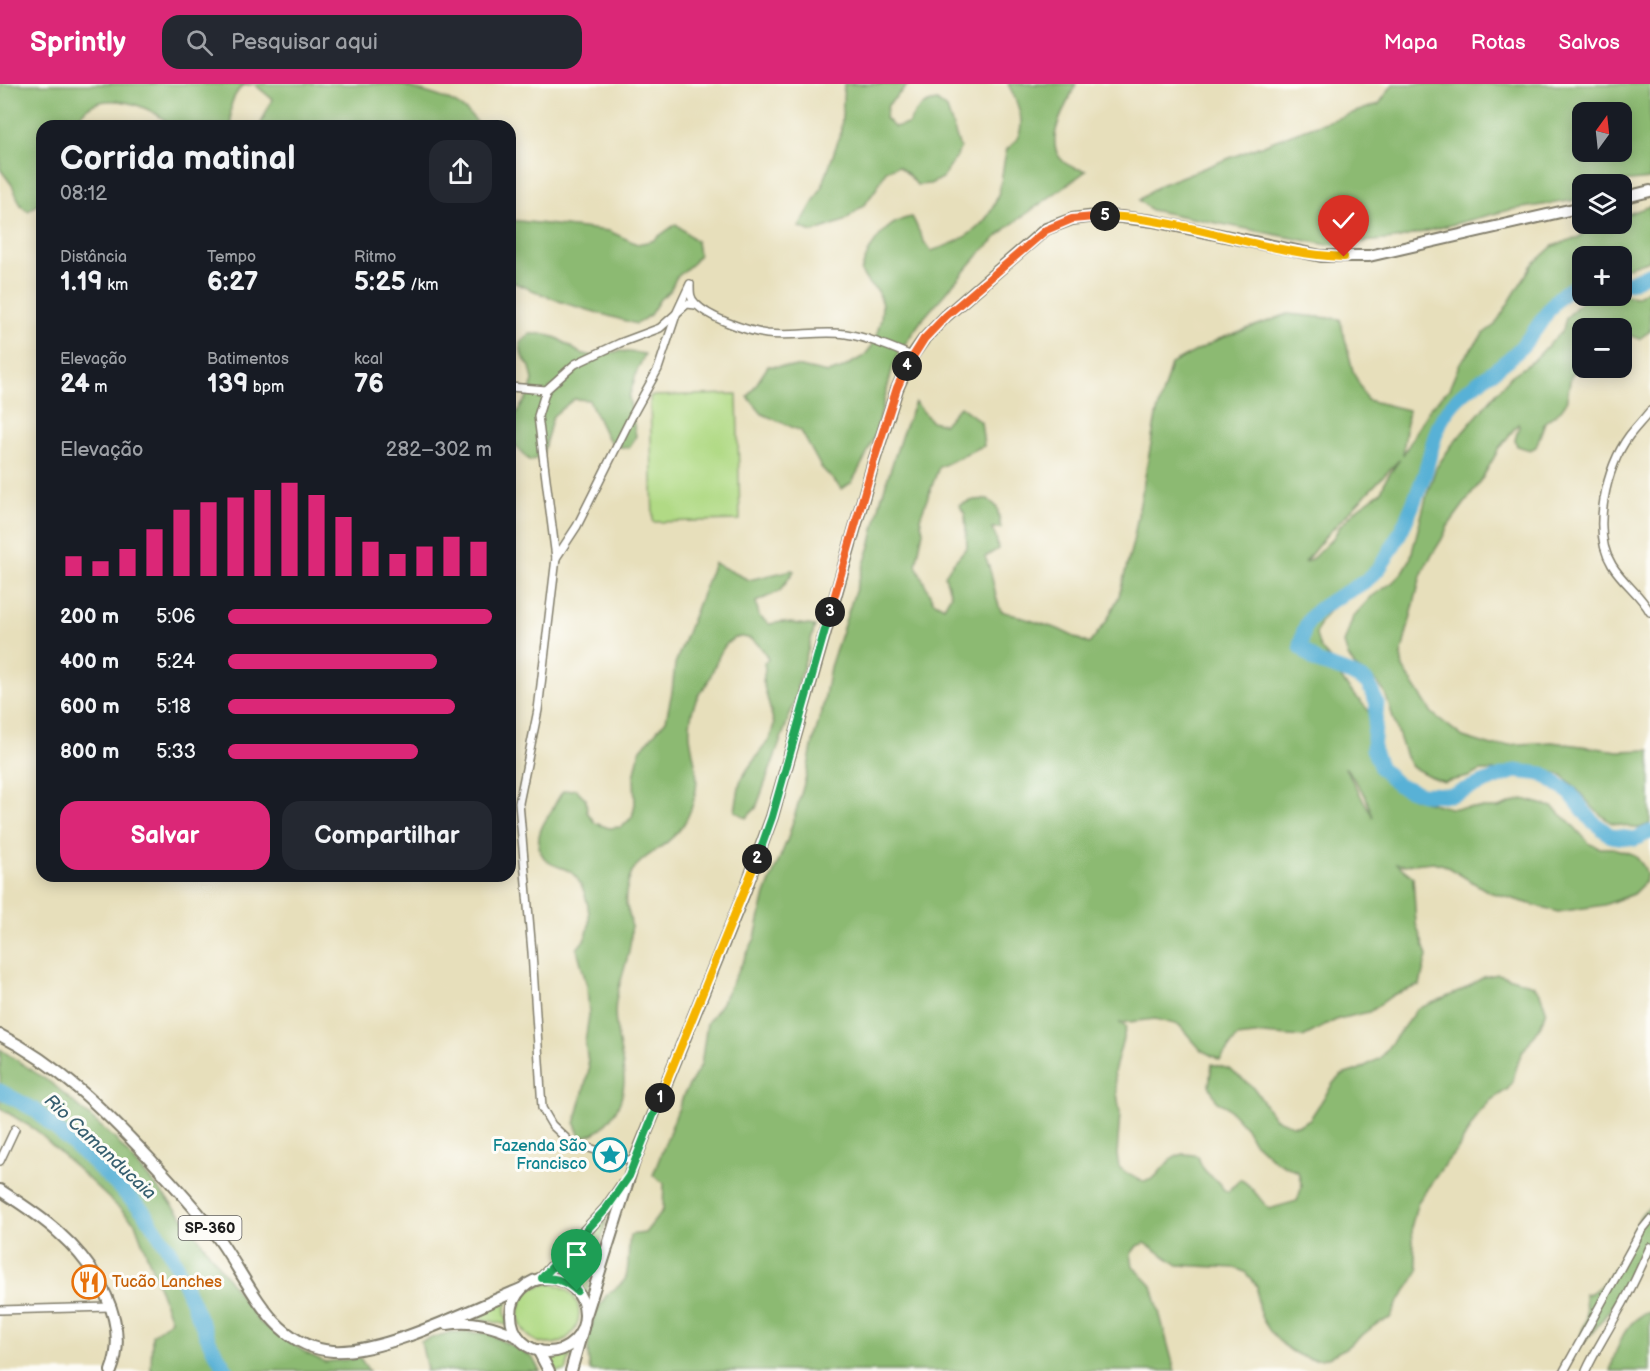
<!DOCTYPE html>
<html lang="pt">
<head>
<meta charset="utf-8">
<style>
  :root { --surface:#171b24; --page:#242831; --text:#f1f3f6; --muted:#9ea1a6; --accent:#db2777 }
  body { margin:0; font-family:"Balsamiq Sans",sans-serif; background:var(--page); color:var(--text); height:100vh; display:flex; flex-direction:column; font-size:22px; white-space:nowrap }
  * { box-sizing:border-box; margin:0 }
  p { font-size:20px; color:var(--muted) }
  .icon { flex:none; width:33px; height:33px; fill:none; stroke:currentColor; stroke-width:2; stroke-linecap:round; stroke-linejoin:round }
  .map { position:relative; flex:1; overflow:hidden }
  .drawer { position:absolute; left:36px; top:36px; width:480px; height:762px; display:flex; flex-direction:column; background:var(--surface); border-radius:18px; box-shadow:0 3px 15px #0003 }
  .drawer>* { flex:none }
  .needle { width:39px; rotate:15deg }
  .buttons { position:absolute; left:1572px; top:18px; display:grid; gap:12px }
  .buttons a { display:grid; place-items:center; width:60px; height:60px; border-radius:12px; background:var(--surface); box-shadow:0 3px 15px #0003; font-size:30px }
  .pin { position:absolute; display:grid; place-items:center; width:51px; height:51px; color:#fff; margin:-62px -26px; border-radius:50% 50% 50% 0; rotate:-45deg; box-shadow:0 0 6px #0007 }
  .pin .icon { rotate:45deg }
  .km { position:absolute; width:30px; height:30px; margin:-15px; border-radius:50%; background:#222; color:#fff; font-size:16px; line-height:30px; text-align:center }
  .round { display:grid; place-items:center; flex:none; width:63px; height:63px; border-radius:18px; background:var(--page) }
  .headline { display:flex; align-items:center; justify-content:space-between; height:102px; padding:0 24px }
  h1 { font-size:33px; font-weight:600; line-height:45px }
  .figures { display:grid; grid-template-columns:repeat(3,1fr); gap:9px; height:102px; padding:6px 24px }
  .figures div { display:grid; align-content:center }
  .figures b { font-size:26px; font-weight:600 }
  .figures small { font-size:16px; font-weight:400 }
  .figures p { font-size:16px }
  .chart { height:168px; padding:12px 24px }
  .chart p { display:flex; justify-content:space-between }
  .chart svg { width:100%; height:108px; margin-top:6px; stroke:var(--accent); stroke-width:6 }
  .primary-button { display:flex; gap:12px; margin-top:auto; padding:12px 24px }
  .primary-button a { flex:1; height:69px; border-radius:18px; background:var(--accent); color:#fff; font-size:24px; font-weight:600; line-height:69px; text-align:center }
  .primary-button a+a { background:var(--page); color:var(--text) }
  ul { padding:0 24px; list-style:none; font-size:20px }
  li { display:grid; grid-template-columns:96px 72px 1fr; align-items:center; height:45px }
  li i { height:15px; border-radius:8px; background:var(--accent) }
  header { display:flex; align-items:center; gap:36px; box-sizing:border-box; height:84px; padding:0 30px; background:var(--accent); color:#fff }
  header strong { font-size:28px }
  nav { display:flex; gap:33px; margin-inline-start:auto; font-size:21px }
  .search { width:420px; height:54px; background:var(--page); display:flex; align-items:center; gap:15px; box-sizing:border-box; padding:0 21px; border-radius:18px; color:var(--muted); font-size:22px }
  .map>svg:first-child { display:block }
  .green { fill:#b1da85; stroke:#667b50; stroke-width:1.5 }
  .forest { fill:#8cba72; stroke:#546b47; stroke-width:1.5; fill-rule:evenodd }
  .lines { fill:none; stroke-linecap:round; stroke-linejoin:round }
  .river { stroke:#58b1d6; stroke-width:15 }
  .street-casing { stroke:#827e6c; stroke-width:10 }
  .secondary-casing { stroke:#827e6c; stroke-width:14 }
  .primary-casing { stroke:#827e6c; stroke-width:14 }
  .street { stroke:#fff; stroke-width:7 }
  .secondary { stroke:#fff; stroke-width:10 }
  .primary { stroke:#fff; stroke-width:10 }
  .split-1-casing { stroke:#fff; stroke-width:12 }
  .split-2-casing { stroke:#fff; stroke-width:12 }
  .split-3-casing { stroke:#fff; stroke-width:12 }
  .split-4-casing { stroke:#fff; stroke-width:12 }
  .split-5-casing { stroke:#fff; stroke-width:12 }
  .split-6-casing { stroke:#fff; stroke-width:12 }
  .split-1 { stroke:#22a559; stroke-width:8 }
  .split-2 { stroke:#f5b400; stroke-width:8 }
  .split-3 { stroke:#22a559; stroke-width:8 }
  .split-4 { stroke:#f0652b; stroke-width:8 }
  .split-5 { stroke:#f0652b; stroke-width:8 }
  .split-6 { stroke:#f5b400; stroke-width:8 }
  .labels { text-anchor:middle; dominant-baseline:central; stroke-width:6; stroke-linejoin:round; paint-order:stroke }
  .shield { fill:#fdfcf7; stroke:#605f5e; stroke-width:1.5 }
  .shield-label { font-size:15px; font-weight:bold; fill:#1c1c1c }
  .culture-label { font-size:16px; fill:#0d838f; stroke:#fdfcf7; text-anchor:end }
  .food-label { font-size:16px; fill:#c56008; stroke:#fdfcf7; text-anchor:start }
  .water-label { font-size:18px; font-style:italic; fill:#375f70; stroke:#fdfcf7 }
</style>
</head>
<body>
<header>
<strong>Sprintly</strong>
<div class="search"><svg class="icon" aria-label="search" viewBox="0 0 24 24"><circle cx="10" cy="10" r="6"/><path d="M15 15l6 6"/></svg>Pesquisar aqui</div>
<nav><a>Mapa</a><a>Rotas</a><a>Salvos</a></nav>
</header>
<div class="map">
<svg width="1650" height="1287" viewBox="0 0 1650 1287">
  <rect width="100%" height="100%" fill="#fdfcf7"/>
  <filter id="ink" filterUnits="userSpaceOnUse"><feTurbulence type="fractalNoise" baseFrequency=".0167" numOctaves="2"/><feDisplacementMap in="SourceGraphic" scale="12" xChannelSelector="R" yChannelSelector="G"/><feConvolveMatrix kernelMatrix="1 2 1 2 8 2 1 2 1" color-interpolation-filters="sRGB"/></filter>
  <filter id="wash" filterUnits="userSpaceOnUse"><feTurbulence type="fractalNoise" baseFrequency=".008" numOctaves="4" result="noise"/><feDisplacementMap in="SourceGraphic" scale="24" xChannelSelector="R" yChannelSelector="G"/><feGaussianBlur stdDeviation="1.35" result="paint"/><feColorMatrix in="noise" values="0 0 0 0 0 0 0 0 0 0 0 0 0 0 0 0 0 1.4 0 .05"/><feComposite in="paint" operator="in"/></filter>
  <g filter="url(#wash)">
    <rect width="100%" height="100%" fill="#e7dfbb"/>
    <g class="green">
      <polygon points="737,310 740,436 653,438 650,312"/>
      <path d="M 606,1137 L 586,1210 C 578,1197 571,1191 556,1188 Z"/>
      <circle cx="549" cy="1230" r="30"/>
      <polygon points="508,1214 505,1229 508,1241 468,1232"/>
      <polygon points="571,1268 566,1287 554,1287 549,1274"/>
    </g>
    <g class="forest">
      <path d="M 0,0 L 401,0 C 432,13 458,11 480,42 L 260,42 L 272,15 L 254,0 L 242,2 C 230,16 229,24 232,42 L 171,42 C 150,18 87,0 76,42 L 42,42 L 42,102 L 37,121 L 28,127 L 21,122 L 12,101 L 0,85 Z"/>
      <path d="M 844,0 L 909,0 L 888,21 L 885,34 L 894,43 L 908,40 C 916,26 921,19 937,17 L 947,25 L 960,64 L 957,72 L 942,94 L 930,100 L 917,101 L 908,90 L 898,82 L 886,87 L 876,105 L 866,119 L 844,137 L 813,148 L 799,143 L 822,103 L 841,48 Z"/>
      <path d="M 1008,0 L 1076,0 C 1067,21 1041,59 1064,78 C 1069,83 1079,85 1086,87 L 1008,143 L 982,167 L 921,237 L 898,270 L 893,282 L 876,348 L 865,374 L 852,398 L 842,405 L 821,383 L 801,347 L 762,330 L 748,313 L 768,282 L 801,283 L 827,289 L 841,285 L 864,272 L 872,262 L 877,249 L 881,235 L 882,221 L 878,207 L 868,199 L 861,188 C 868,163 885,137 912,133 C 920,146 920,156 931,167 C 965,157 992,141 1000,103 C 1003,90 1003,78 1007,65 C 1031,49 1019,20 1008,0 Z"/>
      <path d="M 1393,0 L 1650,0 L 1650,95 L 1603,100 L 1582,100 L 1582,113 L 1576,116 L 1509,126 L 1396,155 L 1328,161 L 1151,126 L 1139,116 L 1160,101 L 1297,48 L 1379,20 ZM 1582,28 L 1622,28 L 1622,68 L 1582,68 Z"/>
      <path d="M 1650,122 L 1650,176 L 1622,185 L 1622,172 L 1582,172 L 1582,198 L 1569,203 L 1554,212 L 1542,245 L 1526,263 L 1515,270 L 1507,280 L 1487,297 L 1463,310 L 1429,372 L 1407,436 L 1386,473 L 1370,493 L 1328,528 L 1320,538 L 1316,551 L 1320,564 L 1329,574 L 1345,600 L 1369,627 L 1384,688 L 1401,705 L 1413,714 L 1450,724 L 1498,724 L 1523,715 L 1552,723 L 1568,736 L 1590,760 L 1599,764 L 1613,764 L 1635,771 L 1644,783 L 1647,791 L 1644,799 L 1633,810 L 1604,821 L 1558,828 L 1489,808 L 1444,781 L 1433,778 L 1403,781 L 1397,780 L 1413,793 L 1416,840 L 1427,872 L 1420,901 L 1393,911 L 1369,928 L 1338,935 L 1303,953 L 1263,950 L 1237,953 L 1220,976 L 1201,966 L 1179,941 L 1155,935 L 1120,939 L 1126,943 L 1114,988 L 1120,1029 L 1117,1071 L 1119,1083 C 1162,1118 1153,1076 1184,1070 C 1188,1070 1194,1071 1198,1072 C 1204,1094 1215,1090 1224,1106 L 1228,1108 L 1240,1095 C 1253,1102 1258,1114 1269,1125 L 1297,1117 L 1302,1102 L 1298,1088 L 1274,1076 L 1253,1057 L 1246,1044 L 1226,1022 L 1217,1018 L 1209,1001 L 1212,980 L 1229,985 L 1254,1004 L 1274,1034 L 1292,1041 L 1299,1041 L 1310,1035 L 1334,998 L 1342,991 L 1358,986 L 1380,974 L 1417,925 L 1461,907 L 1484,893 L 1498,890 L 1533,901 L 1540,909 L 1546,926 L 1541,941 L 1521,970 L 1512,998 L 1508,1005 L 1491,1016 L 1479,1029 L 1458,1065 L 1444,1081 L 1418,1118 L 1412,1140 L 1412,1147 L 1414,1167 L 1419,1186 C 1410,1202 1397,1217 1390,1234 C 1384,1237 1375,1240 1370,1245 C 1357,1255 1344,1267 1328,1273 C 1304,1283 1275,1258 1264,1238 C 1257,1227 1257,1215 1257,1202 L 1245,1188 L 1235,1184 L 1178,1181 L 1145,1159 L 1137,1162 L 1131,1170 L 1133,1182 L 1152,1202 L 1175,1287 L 590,1287 C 585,1259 589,1236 606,1212 C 612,1205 623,1202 626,1193 C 629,1185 628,1161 630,1151 L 645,1149 L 663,1126 L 664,1099 L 653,1091 L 684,1010 L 701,981 L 707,939 L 721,920 L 755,854 L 765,810 L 788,754 L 806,693 L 813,658 L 824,618 L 830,583 L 871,459 L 881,415 L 902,350 L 915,318 L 931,337 L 944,340 L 960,322 L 981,338 L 984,362 C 968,367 955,377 939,383 L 920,434 L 923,447 L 916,481 L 933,517 L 944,523 L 951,511 L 945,492 L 950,483 L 967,463 L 965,430 L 959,421 L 974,416 L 988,415 L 997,423 L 1001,444 L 992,444 L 996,453 L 998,465 L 985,473 C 994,490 993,510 1001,527 L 1058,545 L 1089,560 L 1106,538 L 1119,512 L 1133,458 L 1156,332 L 1171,280 L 1219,255 L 1288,230 L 1340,235 L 1353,287 L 1367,316 L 1408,326 L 1403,371 L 1430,324 L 1449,305 L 1460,279 L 1484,249 L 1495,241 L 1532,181 L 1553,162 L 1579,153 L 1590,144 L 1603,140 L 1622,140 L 1622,132 ZM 1400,375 L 1386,395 L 1381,408 L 1359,423 L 1340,442 L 1333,454 L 1313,474 L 1304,479 L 1325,453 ZM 1346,684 L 1365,711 L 1373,733 L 1345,684 Z"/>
      <polygon points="510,136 609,147 637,160 652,157 676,140 697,158 699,170 694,178 676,194 670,207 660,215 650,231 636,240 564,219 510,197"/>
      <polygon points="1650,205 1650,247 1639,255 1622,249 1622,244 1582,244 1582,280 1571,292 1566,319 1561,326 1545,338 1536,363 1530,366 1517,362 1515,356 1519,342 1518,340 1500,363 1479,400 1448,442 1442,455 1427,479 1421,492 1401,571 1403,584 1432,629 1463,653 1492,662 1552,658 1618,667 1650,666 1650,740 1639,744 1632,744 1610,738 1595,726 1574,702 1562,691 1544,686 1481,687 1468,693 1444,698 1431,693 1412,683 1406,673 1385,609 1377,598 1355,583 1348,572 1344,559 1353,533 1371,513 1393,498 1403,488 1410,476 1427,410 1436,384 1451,362 1511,292 1533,277 1563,246 1566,234 1587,212 1622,211 1636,213"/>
      <polygon points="530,250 544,250 557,254 580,269 593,272 619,267 645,270 637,287 629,313 636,352 629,364 615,362 606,352 589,316 574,315 553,332 542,372 530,377 511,357 510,339 529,310 533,296 530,283 522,272 520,259"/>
      <path d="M 714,479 L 749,496 L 792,486 L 794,487 L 780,507 L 756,518 L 759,532 L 769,540 L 782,538 L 815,542 L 797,604 L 797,611 L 756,724 L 746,734 L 735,727 L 740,698 L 747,686 L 770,654 L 774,640 L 763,598 L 765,585 L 764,579 L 768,575 C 757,552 735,543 721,568 C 715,579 712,591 706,601 C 704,605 699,608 698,612 C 692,623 689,640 690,652 C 692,670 699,687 696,706 C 691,734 681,749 658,765 C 649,771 640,776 634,785 C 629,793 624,811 626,820 C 628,827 631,834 631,842 C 633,868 620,892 616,917 C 610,958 641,997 610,1035 C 600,1047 595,1051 580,1053 L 575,1040 L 589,985 L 585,958 L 589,931 L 587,902 L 577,865 C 579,862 583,858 585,854 C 594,837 587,802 572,789 C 565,783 554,783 547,777 C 532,762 539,745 549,731 C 554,723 557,715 563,707 L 576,705 L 586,715 L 587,728 L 595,739 L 609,744 L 622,743 L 632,733 L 635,720 L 634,693 L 640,666 L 666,636 L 672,608 L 675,580 Z"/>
      <polygon points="0,965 54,1001 115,1055 188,1139 259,1238 308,1270 325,1278 360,1274 369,1287 151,1287 152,1251 171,1236 135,1139 36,1046 0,1024"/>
      <path d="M 1650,1123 L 1650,1167 C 1628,1176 1628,1196 1618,1213 C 1608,1229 1596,1247 1581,1259 L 1579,1258 L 1586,1233 L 1585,1210 L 1587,1211 C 1606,1202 1619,1177 1628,1159 C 1634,1147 1638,1129 1650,1123 Z"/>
      <path d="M 1650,1228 L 1650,1287 L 1610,1287 C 1616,1264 1625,1235 1650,1228 Z"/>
      <polygon points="451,1248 488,1249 532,1273 540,1287 424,1287 427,1286 421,1257"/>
    </g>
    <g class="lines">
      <g class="river">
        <polyline points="1622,199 1629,199 1650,189"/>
        <path d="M 1582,200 C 1555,208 1548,230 1532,250 C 1524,261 1511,274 1500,282 C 1477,300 1456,309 1441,337 C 1433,353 1430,372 1425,389 C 1413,422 1400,454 1380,483 C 1356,515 1303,513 1301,563 L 1317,578 L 1347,588 L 1367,598 L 1377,619 L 1373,665 L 1381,684 L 1398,701 L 1422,710 L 1451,711 L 1515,687 L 1543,690 L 1570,709 L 1591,736 L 1611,752 L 1635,755 L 1650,748"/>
        <polyline points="0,1007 35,1026 91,1076 144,1128 171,1169 211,1261 227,1287"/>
      </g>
    </g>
  </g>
  <g filter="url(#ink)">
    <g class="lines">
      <defs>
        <g id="street">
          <path d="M 690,202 C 690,209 690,214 695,219 C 708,234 748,247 767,250 C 793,253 822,246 846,250 C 870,254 890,263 912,272"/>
          <polyline points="510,303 546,306"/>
          <path d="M 1650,327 C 1643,336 1635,344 1629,352 C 1606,383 1591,447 1612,481 C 1623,499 1640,510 1650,528"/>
          <polyline points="556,474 577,442 632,332 658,285 677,228 690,200"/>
          <polyline points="0,1077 15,1045"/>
          <polyline points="634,1078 570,1058 552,1041 542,1024 532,868 519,719 538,626 556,474 538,332 546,306 575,280 620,259 660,244 687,220 696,221"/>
          <polyline points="0,1226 110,1223"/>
          <polyline points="1564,1287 1641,1147 1650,1136"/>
          <path d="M 1586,1287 C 1595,1267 1607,1249 1617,1230 C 1630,1208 1640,1186 1650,1163"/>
        </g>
        <g id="secondary">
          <path d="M 0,1106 C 20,1119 42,1133 59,1149 C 95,1181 131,1238 111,1287"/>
          <polyline points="538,1266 549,1287"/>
          <polyline points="571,1287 583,1244"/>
        </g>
        <g id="primary">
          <polyline points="1622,114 1650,107"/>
          <path d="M 0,951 C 59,981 105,1027 150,1075 C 173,1100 197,1125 218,1154 C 237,1180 257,1222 280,1243 C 294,1256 313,1266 333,1267 C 384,1270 472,1225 521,1205"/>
          <polyline points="542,1194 606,1125 622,1102"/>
          <circle cx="548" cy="1231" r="37"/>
          <polyline points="586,1231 634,1078 744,809 772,733 874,377 897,305 912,272 924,255 946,232 1046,145 1072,135 1096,132 1121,133 1153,137 1321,172 1369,172 1582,123"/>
          <path d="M 447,1240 C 473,1236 495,1242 518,1253"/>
        </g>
      </defs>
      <use href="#street" class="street-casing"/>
      <use href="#secondary" class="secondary-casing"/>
      <use href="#primary" class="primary-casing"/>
      <use href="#street" class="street"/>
      <use href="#secondary" class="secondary"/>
      <use href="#primary" class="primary"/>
    </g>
  </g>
  <g class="lines" filter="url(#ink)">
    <defs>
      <path id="split-1" d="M 577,1207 C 566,1197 557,1194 542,1194 L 606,1125 L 629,1092 L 660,1014"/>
      <polyline id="split-2" points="660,1014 757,775"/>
      <polyline id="split-3" points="757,775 772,733 830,528"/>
      <polyline id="split-4" points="830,528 874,376 897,304 907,282"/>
      <polyline id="split-5" points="907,282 924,255 946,232 1046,146 1072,135 1105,132"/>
      <path id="split-6" d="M 1105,132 C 1186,134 1263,170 1344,173"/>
    </defs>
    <use href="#split-1" class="split-1-casing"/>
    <use href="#split-2" class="split-2-casing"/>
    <use href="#split-3" class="split-3-casing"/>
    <use href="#split-4" class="split-4-casing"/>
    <use href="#split-5" class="split-5-casing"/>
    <use href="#split-6" class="split-6-casing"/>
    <use href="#split-1" class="split-1"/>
    <use href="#split-2" class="split-2"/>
    <use href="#split-3" class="split-3"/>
    <use href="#split-4" class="split-4"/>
    <use href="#split-5" class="split-5"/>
    <use href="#split-6" class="split-6"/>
  </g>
  <defs>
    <symbol id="sight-ring" viewBox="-11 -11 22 22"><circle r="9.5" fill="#fdfcf7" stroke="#0f9aa8" stroke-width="1.5"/><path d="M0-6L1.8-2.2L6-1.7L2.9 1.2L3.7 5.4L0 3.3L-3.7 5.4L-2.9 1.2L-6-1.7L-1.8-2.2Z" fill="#0f9aa8"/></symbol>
    <symbol id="restaurant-ring" viewBox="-11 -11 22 22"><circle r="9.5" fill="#fdfcf7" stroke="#e8710a" stroke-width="1.5"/><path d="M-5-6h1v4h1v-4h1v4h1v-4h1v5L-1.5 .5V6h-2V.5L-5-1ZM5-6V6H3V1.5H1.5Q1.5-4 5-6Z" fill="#e8710a"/></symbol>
  </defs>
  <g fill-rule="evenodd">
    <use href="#sight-ring" x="591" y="1052" width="38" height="38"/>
    <use href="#restaurant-ring" x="70" y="1179" width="38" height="38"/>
  </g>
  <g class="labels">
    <rect class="shield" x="178.5" y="1132" width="63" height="24" rx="4.5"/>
    <g class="shield-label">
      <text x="210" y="1144">SP-360</text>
    </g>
    <g class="culture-label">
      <text x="587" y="1062">Fazenda São<tspan x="587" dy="18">Francisco</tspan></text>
    </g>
    <g class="food-label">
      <text x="112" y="1198">Tucão Lanches</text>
    </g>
    <g class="water-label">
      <text transform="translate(100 1063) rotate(43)">Rio Camanducaia</text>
    </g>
  </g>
</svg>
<div class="buttons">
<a><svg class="needle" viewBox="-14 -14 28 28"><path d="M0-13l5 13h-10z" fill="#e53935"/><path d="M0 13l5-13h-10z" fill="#9ea1a6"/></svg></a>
<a><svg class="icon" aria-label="layers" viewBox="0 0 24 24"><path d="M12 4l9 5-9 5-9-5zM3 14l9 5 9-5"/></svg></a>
<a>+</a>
<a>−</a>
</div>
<div class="pin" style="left:577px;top:1207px;background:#1e9e55"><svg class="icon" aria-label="arrive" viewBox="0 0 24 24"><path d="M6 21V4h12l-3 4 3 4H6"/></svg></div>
<div class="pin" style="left:1344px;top:173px;background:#d93025"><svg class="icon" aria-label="check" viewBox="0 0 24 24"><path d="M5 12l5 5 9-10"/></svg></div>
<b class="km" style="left:660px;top:1014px">1</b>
<b class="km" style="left:757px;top:775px">2</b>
<b class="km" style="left:830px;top:528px">3</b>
<b class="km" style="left:907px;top:282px">4</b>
<b class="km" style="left:1105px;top:132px">5</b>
<section class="drawer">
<div class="headline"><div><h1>Corrida matinal</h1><p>08:12</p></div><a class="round"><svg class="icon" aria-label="share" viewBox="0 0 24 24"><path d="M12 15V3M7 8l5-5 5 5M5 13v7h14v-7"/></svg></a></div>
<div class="figures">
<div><p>Distância</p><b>1.19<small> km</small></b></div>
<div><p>Tempo</p><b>6:27</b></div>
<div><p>Ritmo</p><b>5:25<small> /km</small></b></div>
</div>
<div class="figures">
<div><p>Elevação</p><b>24<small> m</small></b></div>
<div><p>Batimentos</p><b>139<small> bpm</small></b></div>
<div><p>kcal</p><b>76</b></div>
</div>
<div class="chart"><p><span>Elevação</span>282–302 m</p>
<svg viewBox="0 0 160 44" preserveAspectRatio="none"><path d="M5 44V36M15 44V38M25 44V33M35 44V25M45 44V17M55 44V14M65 44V12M75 44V9M85 44V6M95 44V11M105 44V20M115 44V30M125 44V35M135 44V32M145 44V28M155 44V30"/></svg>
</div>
<ul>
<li><b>200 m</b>5:06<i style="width:100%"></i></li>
<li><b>400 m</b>5:24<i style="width:79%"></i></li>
<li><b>600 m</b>5:18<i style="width:86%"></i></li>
<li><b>800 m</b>5:33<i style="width:72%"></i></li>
</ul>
<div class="primary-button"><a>Salvar</a><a>Compartilhar</a></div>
</section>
</div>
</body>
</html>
